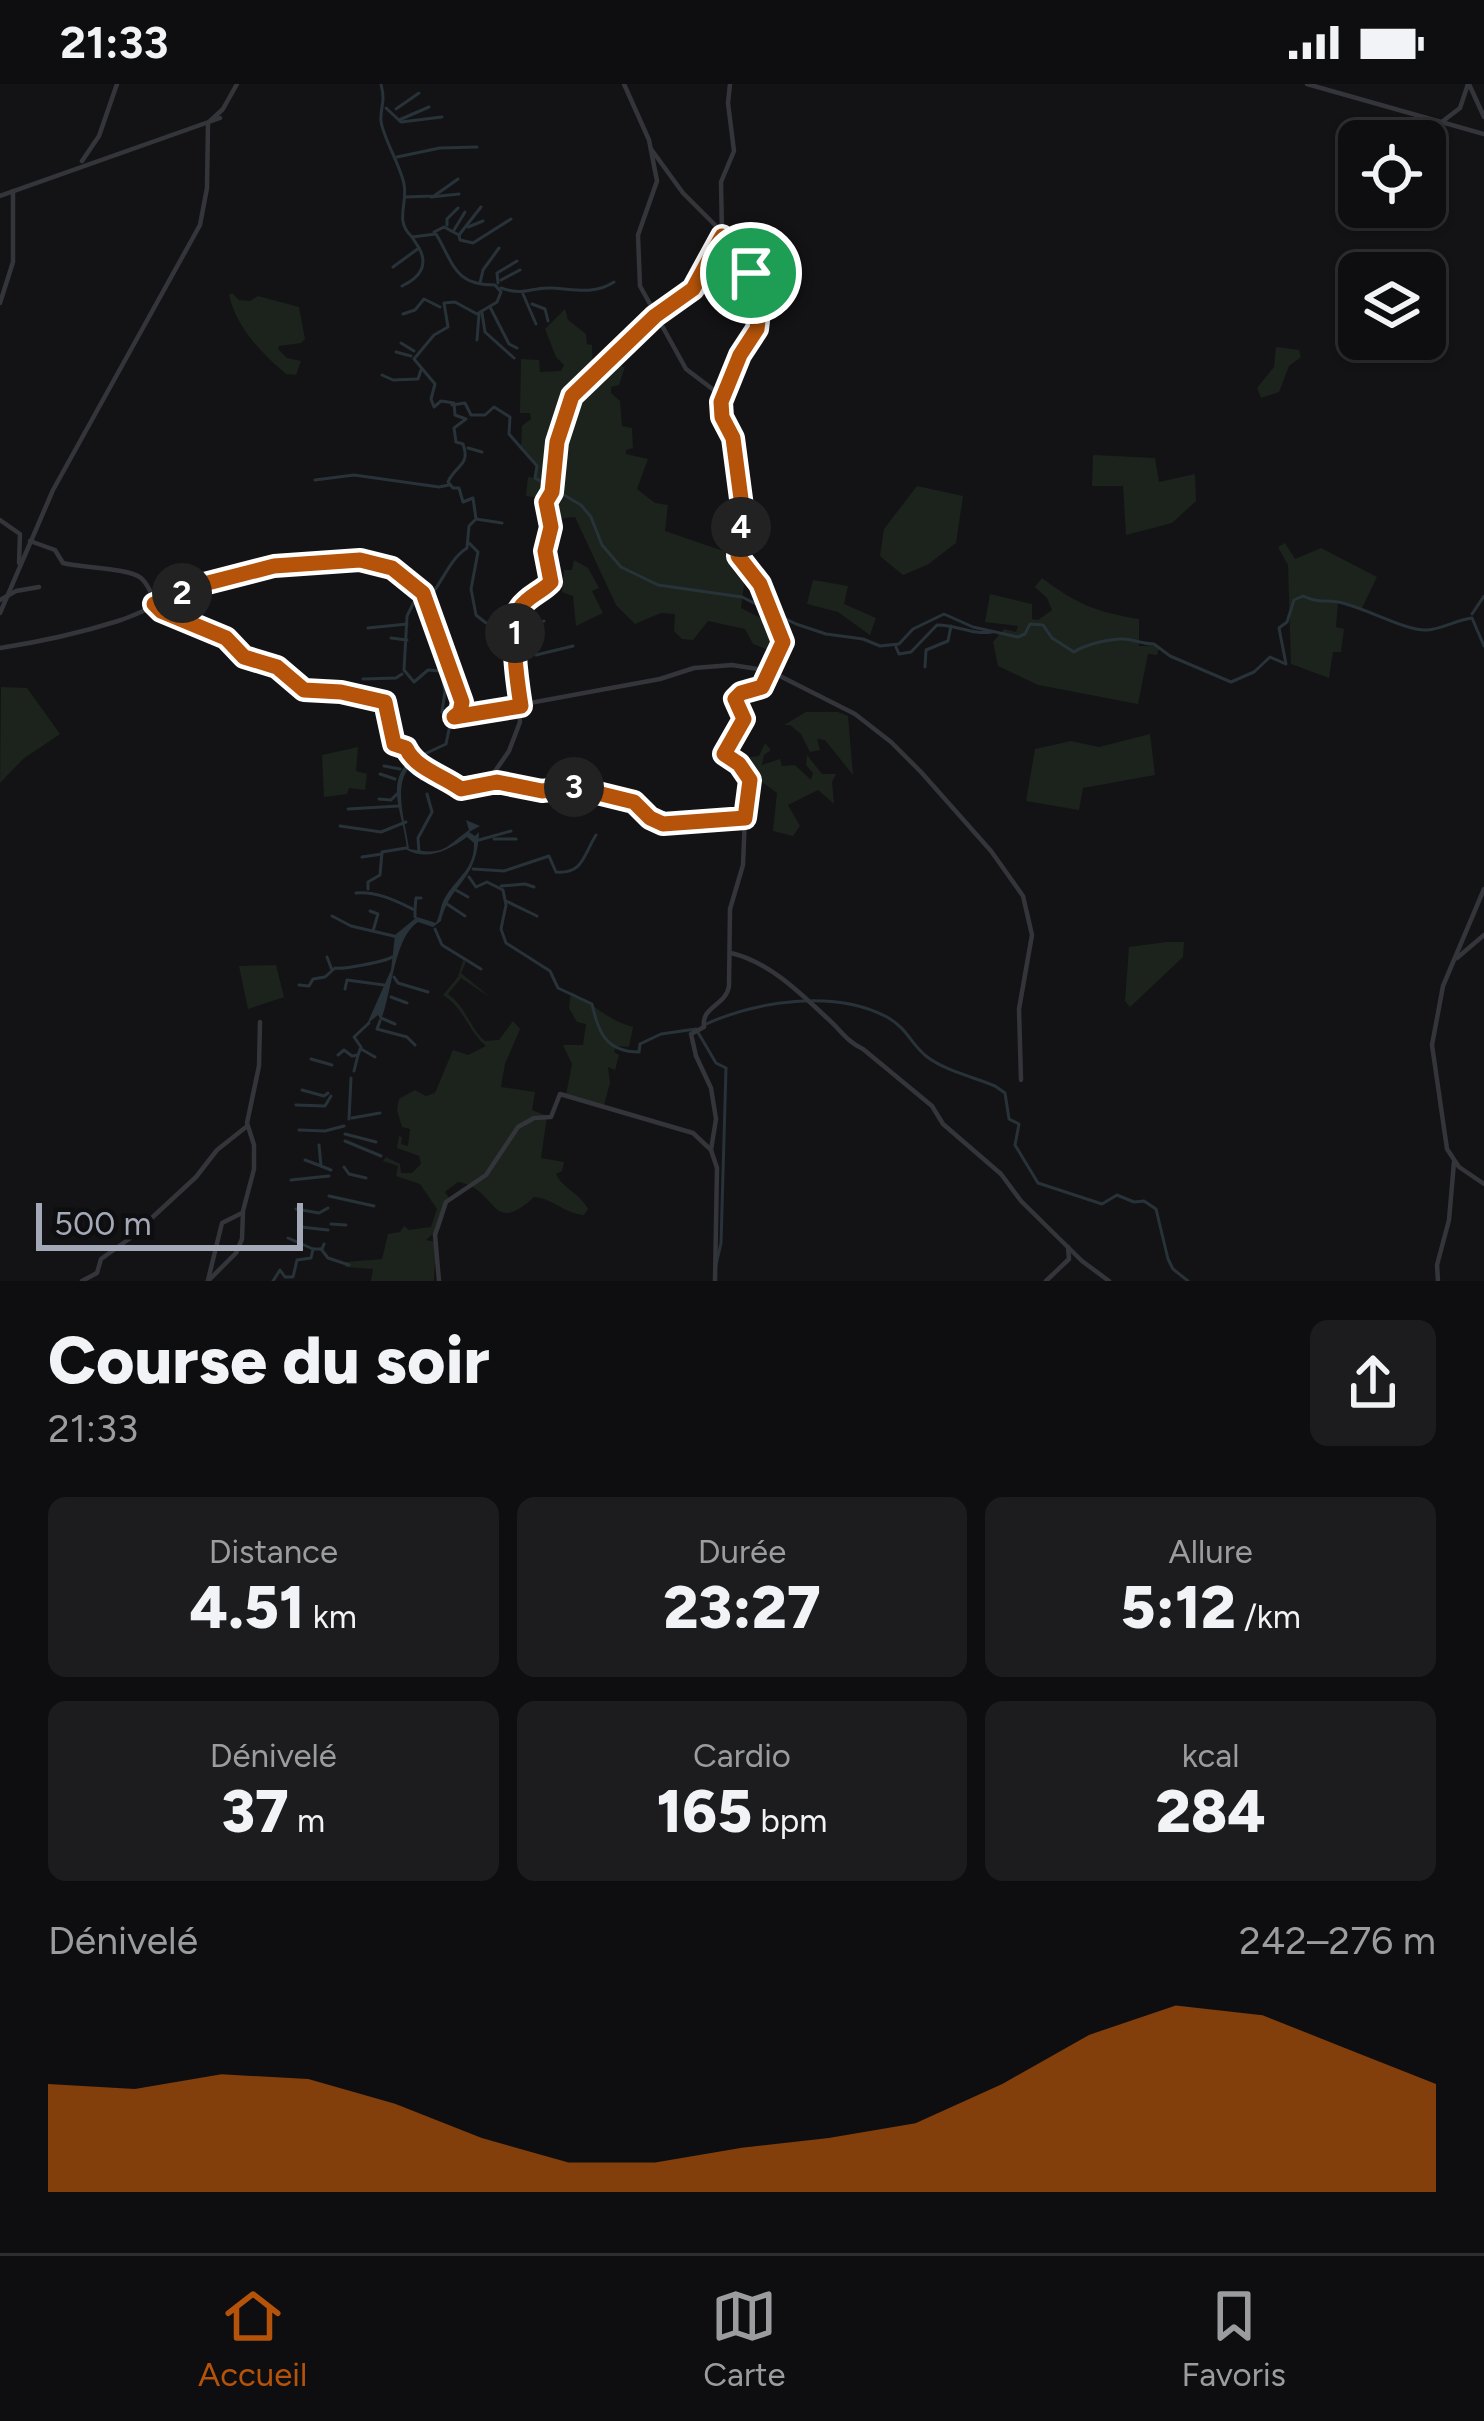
<!DOCTYPE html>
<html lang="fr">
<head>
<meta charset="utf-8">
<style>
  :root { --surface:#0e0e10; --page:#1c1c1e; --text:#f1f3f6; --muted:#9b9c9f; --line:#2e2e30; --accent:#b45309 }
  body { margin:0; font-family:Figtree,sans-serif; background:var(--page); color:var(--text); height:100vh; display:flex; flex-direction:column; font-size:45px; white-space:nowrap }
  * { box-sizing:border-box; margin:0 }
  p { font-size:39px; color:var(--muted) }
  .icon { flex:none; width:66px; height:66px; fill:none; stroke:currentColor; stroke-width:2; stroke-linecap:round; stroke-linejoin:round }
  .map { position:relative; height:1197px; overflow:hidden }
  .details { display:flex; flex-direction:column; background:var(--surface); flex:1 }
  .details>* { flex:none }
  .fabs { position:absolute; left:1338px; top:36px; display:grid; gap:24px }
  .fabs a { display:grid; place-items:center; width:108px; height:108px; border-radius:18px; background:var(--surface); box-shadow:0 3px 9px #0004,0 0 0 3px var(--line); font-size:60px }
  .scale { position:absolute; left:36px; bottom:30px; width:267px; box-sizing:border-box; padding-left:12px; border:6px solid #a3a9b6; border-top:0; font-size:33px; line-height:42px; white-space:nowrap; color:#a3a9b6; -webkit-text-stroke:9px #0e0e10; paint-order:stroke }
  .pin { position:absolute; display:grid; place-items:center; width:102px; height:102px; color:#fff; margin:-51px; border:6px solid #fff; border-radius:50%; box-shadow:0 3px 12px #0007 }
  .km { position:absolute; width:60px; height:60px; margin:-30px; border-radius:50%; background:#222; color:#fff; font-size:33px; line-height:60px; text-align:center }
  .round { display:grid; place-items:center; flex:none; width:126px; height:126px; border-radius:18px; background:var(--page) }
  .summary { display:flex; align-items:center; justify-content:space-between; height:204px; padding:0 48px }
  h1 { font-size:66px; font-weight:800; line-height:90px }
  .stats { display:grid; grid-template-columns:repeat(3,1fr); gap:18px; height:204px; padding:12px 48px }
  .stats div { display:grid; align-content:center; border-radius:18px; background:var(--page); text-align:center }
  .stats b { font-size:60px; font-weight:800 }
  .stats small { font-size:33px; font-weight:400 }
  .stats p { font-size:33px }
  .chart { height:336px; padding:24px 48px }
  .chart p { display:flex; justify-content:space-between }
  .chart svg { width:100%; height:216px; margin-top:12px; fill:var(--accent); opacity:.7 }
  .status { display:flex; justify-content:space-between; align-items:center; height:84px; padding:0 60px; background:var(--surface); direction:ltr }
  .status svg { height:33px; fill:currentColor }
  .tab-bar { display:flex; justify-content:space-around; align-items:center; height:168px; border-top:3px solid var(--line); background:var(--surface); font-size:33px; color:var(--muted) }
  .tab-bar a { display:grid; justify-items:center; gap:6px }
  .tab-bar .active { color:var(--accent) }
  .map>svg:first-child { display:block }
  .green { fill:#1b231c }
  .water { fill:#283239 }
  .lines { fill:none; stroke-linecap:round; stroke-linejoin:round }
  .stream { stroke:#283239; stroke-width:3 }
  .street { stroke:#33353a; stroke-width:4.5 }
  .route-casing { stroke:#fff; stroke-width:24 }
  .route { stroke:#b45309; stroke-width:15 }
</style>
</head>
<body>
<div class="status"><b>21:33</b><svg viewBox="0 0 49 12"><path d="M0 12V9h3v3zM5 12V6h3v6zM10 12V3h3v9zM15 12V0h3v12zM26 1h20v11H26zM47 4h2v5h-2z"/></svg></div>
<div class="map">
<svg width="1484" height="1197" viewBox="0 0 1484 1197">
  <rect width="100%" height="100%" fill="#131315"/>
  <g class="green">
    <path d="M 232,209 L 239,216 L 250,217 L 258,212 L 299,223 L 305,255 L 301,259 L 279,262 L 278,265 L 287,274 L 301,277 L 296,291 L 286,290 C 262,270 236,243 229,211 Z"/>
    <polygon points="565,225 568,236 586,250 587,260 592,261 593,284 609,280 625,283 619,301 611,303 611,309 620,317 622,342 632,344 633,364 626,366 626,370 648,375 637,405 655,419 668,421 665,447 735,471 745,492 741,524 774,541 769,566 753,560 745,545 708,537 693,556 682,555 674,547 675,530 661,529 635,540 616,521 575,433 547,436 540,414 526,412 528,393 535,394 537,382 521,363 522,342 531,335 530,329 520,329 521,275 539,276 540,288 561,287 564,281 556,273 545,245"/>
    <polygon points="1276,263 1299,266 1301,273 1289,282 1279,308 1261,314 1257,304 1274,283"/>
    <polygon points="1093,371 1155,374 1159,398 1195,390 1196,417 1172,439 1126,451 1123,402 1092,402"/>
    <polygon points="917,402 963,412 956,459 927,481 903,491 880,472 884,445"/>
    <polygon points="1285,459 1295,475 1321,464 1377,493 1361,526 1338,519 1336,543 1344,545 1341,568 1333,568 1329,594 1291,580 1288,481 1278,463"/>
    <polygon points="574,476 588,484 599,504 592,507 603,529 576,542 573,512 562,508 564,486 572,486"/>
    <path d="M 1042,494 C 1077,520 1095,528 1139,535 L 1139,562 L 1160,562 L 1157,571 L 1148,570 L 1138,620 L 1038,601 L 998,582 L 993,558 L 1004,545 L 1016,548 L 1018,542 L 985,538 L 990,510 L 1032,520 L 1032,535 L 1038,536 L 1052,526 L 1047,514 L 1035,503 Z"/>
    <polygon points="813,496 848,502 844,520 876,534 870,551 838,528 807,520"/>
    <polygon points="1,603 27,604 60,650 23,675 0,699"/>
    <polygon points="806,628 838,628 848,632 853,691 825,656 817,655 820,666 810,668 801,650 790,641 784,641"/>
    <polygon points="1150,650 1155,691 1083,704 1079,726 1026,717 1035,665 1071,657 1099,663"/>
    <polygon points="765,659 771,666 764,671 762,681 780,675 782,682 795,681 811,696 813,689 806,681 807,671 822,690 836,690 832,698 834,720 818,706 788,721 800,742 793,752 773,747 777,709 743,684 746,680 753,682 750,673 759,672"/>
    <polygon points="358,663 356,687 367,690 365,706 349,704 347,710 324,713 322,671"/>
    <polygon points="1167,858 1184,858 1183,873 1130,923 1125,917 1129,863"/>
    <path d="M 463,876 L 466,878 L 461,889 L 491,914 L 461,894 L 448,910 C 468,925 468,942 485,957 L 499,956 L 513,937 L 520,945 L 505,980 L 501,1003 L 535,1008 L 532,1026 L 547,1032 L 541,1074 L 564,1078 L 562,1087 L 556,1090 C 563,1105 580,1109 588,1125 L 584,1131 C 565,1130 552,1114 534,1113 C 490,1154 498,1104 458,1098 L 445,1108 L 449,1114 L 440,1144 L 426,1156 L 436,1158 L 434,1197 L 371,1197 L 373,1185 L 345,1183 L 346,1178 L 382,1175 L 388,1150 L 400,1148 L 404,1142 L 409,1146 L 431,1143 L 437,1125 L 420,1100 L 396,1092 L 398,1082 L 383,1077 L 386,1073 L 400,1080 L 401,1089 L 412,1089 L 421,1080 L 419,1072 L 397,1064 L 399,1052 L 402,1053 L 401,1060 L 408,1062 L 410,1045 L 402,1043 L 397,1026 L 399,1015 L 415,1006 L 426,1012 L 435,1009 L 453,966 L 468,971 L 486,962 C 468,947 464,924 443,911 L 458,893 Z"/>
    <polygon points="276,881 284,913 248,925 239,882"/>
    <path d="M 571,908 C 595,921 607,936 633,943 L 629,963 L 616,962 L 614,968 L 619,971 L 615,986 L 608,983 L 610,999 L 604,1021 L 566,1011 L 572,980 L 563,961 L 583,961 L 586,940 L 577,938 L 569,924 Z"/>
  </g>
  <path class="water" d="M 411,675 L 414,679 C 390,697 406,739 409,765 C 446,772 445,763 469,746 L 466,736 L 480,742 L 469,748 L 475,752 L 479,748 C 477,799 451,797 441,837 L 433,843 L 418,838 C 394,853 392,909 381,936 L 378,931 L 367,940 L 391,886 L 395,851 L 417,833 L 436,839 C 439,833 440,827 442,820 C 452,796 475,788 474,759 L 467,753 C 449,766 428,777 407,766 C 405,733 383,701 411,675 Z"/>
  <g class="lines">
    <g class="stream">
      <path d="M 381,0 C 386,20 380,22 381,37 C 382,51 401,83 404,100 C 408,122 394,136 412,153 L 436,150 C 454,180 454,201 495,201 L 501,208 L 497,218 L 477,230 L 455,218 L 444,219 L 448,243 L 434,251 L 414,275 L 435,300 L 431,315 L 434,323 L 441,317 L 454,319 L 455,331 L 466,335 L 454,344 L 456,358 L 463,360 C 471,382 455,381 448,398 L 453,404 L 459,404 L 463,418 L 473,414 L 476,435 L 469,442 L 467,464 C 448,476 442,501 426,517 L 416,514 L 407,532 L 404,586 L 414,598 L 428,586 L 441,587 L 445,607 L 442,628 L 451,636 L 446,660 L 416,674"/>
      <polyline points="386,24 401,38 442,33"/>
      <polyline points="396,25 419,9"/>
      <polyline points="399,36 429,23"/>
      <polyline points="397,73 440,64 477,63"/>
      <polyline points="405,113 434,112 458,95"/>
      <polyline points="431,113 459,110"/>
      <polyline points="447,141 447,135 458,124"/>
      <polyline points="468,143 483,137"/>
      <polyline points="454,146 465,128"/>
      <polyline points="434,148 444,143 459,151 481,123"/>
      <polyline points="459,151 460,156 473,159 511,135"/>
      <polyline points="393,183 419,164 412,153"/>
      <polyline points="501,196 520,186"/>
      <polyline points="480,199 483,186 499,164"/>
      <polyline points="498,199 497,189 517,177"/>
      <path d="M 402,202 C 419,194 429,182 419,164"/>
      <path d="M 501,204 C 524,212 528,204 549,204 C 571,204 593,212 614,198"/>
      <polyline points="523,210 536,240"/>
      <polyline points="532,220 545,225 548,237"/>
      <polyline points="490,223 509,260 517,264"/>
      <polyline points="482,229 485,248 514,274"/>
      <polyline points="403,230 415,226 424,215 440,223"/>
      <polyline points="477,256 479,230"/>
      <polyline points="401,259 414,267"/>
      <polyline points="396,268 411,272"/>
      <polyline points="382,291 393,296 418,295 421,286"/>
      <path d="M 452,321 L 465,319 L 471,331 L 485,331 L 494,323 L 510,333 L 509,350 L 537,382 L 535,394 L 581,421 L 591,433 L 602,461 L 621,483 L 658,501 L 742,513 L 796,540 L 826,550 L 863,555 L 880,562 L 899,560 L 913,545 L 944,530 L 973,543 L 1018,553 L 1025,550 L 1030,540 L 1043,541 L 1052,554 L 1074,568 C 1084,561 1111,554 1124,555 C 1135,556 1143,560 1154,560 L 1170,572 L 1231,598 L 1254,588 L 1270,573 L 1286,580 L 1279,544 L 1287,538 L 1294,516 L 1303,512 C 1320,520 1322,515 1338,518 C 1362,522 1407,548 1427,546 C 1442,545 1456,536 1472,534 L 1484,562"/>
      <polyline points="468,364 482,368"/>
      <polyline points="315,396 354,391 439,403 449,401"/>
      <polyline points="476,435 502,439"/>
      <polyline points="469,459 478,468 471,505 476,531 486,539 525,534"/>
      <polyline points="383,484 419,508 418,514"/>
      <polyline points="1472,530 1484,512"/>
      <polyline points="368,544 407,540"/>
      <polyline points="517,546 536,571 573,562"/>
      <polyline points="519,549 544,537"/>
      <polyline points="391,554 407,556"/>
      <path d="M 896,563 L 899,570 L 911,568 L 937,541 C 958,541 972,551 992,548"/>
      <polyline points="925,583 926,566 948,557 951,542"/>
      <polyline points="363,595 396,594 402,590"/>
      <polyline points="384,682 400,685"/>
      <polyline points="380,690 395,695"/>
      <polyline points="421,695 422,686"/>
      <polyline points="379,715 391,716 398,709"/>
      <polyline points="348,725 399,722"/>
      <polyline points="340,742 381,748 406,738"/>
      <polyline points="494,755 516,755"/>
      <polyline points="479,756 511,747"/>
      <polyline points="419,768 418,754 432,728 427,710"/>
      <polyline points="362,773 382,770"/>
      <path d="M 473,785 L 504,787 L 549,772 L 556,788 C 583,790 583,772 596,751"/>
      <path d="M 469,793 L 476,803 L 487,798 L 503,806 L 506,821 L 501,845 L 506,859 L 550,887 L 558,904 L 592,920 C 598,948 606,968 639,968 L 640,960 L 661,950 L 696,945 L 716,979 L 726,984 L 721,1159 L 716,1181"/>
      <polyline points="501,802 525,800 534,803"/>
      <polyline points="368,805 368,798 380,791 382,768 406,764"/>
      <polyline points="454,805 468,813"/>
      <path d="M 356,809 C 377,807 396,817 415,826 L 415,833"/>
      <polyline points="506,817 537,832"/>
      <polyline points="447,820 465,832"/>
      <polyline points="415,825 416,814 421,814"/>
      <polyline points="370,827 378,830 373,847"/>
      <polyline points="332,832 351,842 398,853"/>
      <polyline points="435,845 442,861 481,885"/>
      <polyline points="327,873 332,886"/>
      <polyline points="394,893 398,899 428,908"/>
      <path d="M 299,901 L 309,902 L 313,895 L 325,893 L 335,884 C 342,886 387,877 392,873"/>
      <polyline points="345,905 347,896 384,901"/>
      <polyline points="391,913 407,919"/>
      <polyline points="381,934 395,940"/>
      <polyline points="380,937 377,945 407,953 415,961"/>
      <path d="M 704,941 C 756,917 834,905 887,933 C 908,945 910,959 926,972 C 945,987 974,993 995,1002 L 1005,1009 L 1009,1035 L 1019,1040 L 1015,1061 L 1038,1099 L 1102,1120 L 1117,1111 L 1134,1118 L 1144,1117 L 1156,1125 L 1168,1175 L 1173,1185 L 1188,1197"/>
      <polyline points="361,965 375,973"/>
      <polyline points="338,971 344,966 352,972 358,971 361,963 354,953 369,939"/>
      <polyline points="311,975 332,981"/>
      <polyline points="354,987 358,971"/>
      <polyline points="302,1006 324,1012 328,1009"/>
      <polyline points="296,1021 325,1022 331,1012"/>
      <polyline points="352,1034 380,1029"/>
      <polyline points="349,1035 351,994"/>
      <polyline points="299,1046 325,1047 344,1042"/>
      <polyline points="345,1050 376,1058"/>
      <polyline points="345,1057 381,1072"/>
      <polyline points="319,1061 321,1082 331,1086"/>
      <polyline points="305,1076 321,1082"/>
      <polyline points="344,1083 349,1090 366,1094"/>
      <polyline points="291,1096 329,1092"/>
      <polyline points="329,1112 374,1122"/>
      <polyline points="296,1125 319,1129 328,1124"/>
      <polyline points="331,1140 346,1141"/>
      <polyline points="301,1143 328,1146"/>
      <polyline points="288,1154 313,1165"/>
      <polyline points="321,1165 328,1174 349,1181"/>
      <polyline points="273,1197 280,1186 285,1193 293,1193 297,1176 311,1174 313,1165 322,1165 324,1160"/>
    </g>
    <g class="street">
      <polyline points="624,0 649,56 657,97 638,151 640,202 686,285 715,307 721,318"/>
      <polyline points="1307,0 1484,50"/>
      <polyline points="1469,0 1484,33"/>
      <polyline points="1443,37 1460,24 1468,0"/>
      <polyline points="82,77 99,52 117,0"/>
      <polyline points="0,112 220,34"/>
      <polyline points="0,219 13,178 13,107"/>
      <polyline points="0,436 20,450 19,479"/>
      <path d="M 30,457 L 55,466 L 63,479 C 82,484 129,484 141,494 C 151,502 152,517 161,527 L 226,553 L 244,573 L 277,583 L 304,606 L 341,608 L 385,618 L 394,660 L 406,664 C 416,685 442,691 461,705 L 497,698 L 542,707 L 573,703 L 634,717 L 650,733 L 663,740 L 743,735"/>
      <polyline points="0,516 16,507 39,503"/>
      <polyline points="0,529 53,406 200,141 207,104 208,39 223,25 237,0"/>
      <path d="M 0,564 C 39,558 80,549 118,537 C 147,528 174,510 203,500 C 260,482 383,451 423,509 L 462,618 L 458,630"/>
      <polyline points="454,633 660,595 694,584 732,581 770,587 855,630 891,658 921,688 991,767 1023,812 1032,851 1019,925 1021,996"/>
      <polyline points="489,696 509,667 520,638 514,535 521,522 551,498 545,467 551,443 546,418 552,408 557,358 570,317 655,232 690,208 720,158 718,144 683,109 651,65"/>
      <polyline points="1484,805 1443,902 1432,961 1447,1065 1459,1083 1484,1100"/>
      <path d="M 731,869 C 769,878 799,908 827,934 C 840,945 847,958 863,965 L 932,1022 L 943,1040 L 1001,1090 L 1021,1117 L 1082,1177 L 1109,1197"/>
      <polyline points="1457,874 1484,851"/>
      <polyline points="208,1196 222,1139 242,1129"/>
      <polyline points="82,1197 97,1189 101,1175 129,1155 196,1093 217,1066 246,1043"/>
      <polyline points="208,1197 236,1169 242,1155 243,1127 254,1085 254,1061 247,1039 259,982 260,938"/>
      <polyline points="439,1197 435,1151 446,1118 486,1091 518,1043 534,1034 551,1033 560,1010 693,1049 710,1065"/>
      <path d="M 715,1197 L 717,1084 L 711,1066 L 716,1035 L 711,1004 L 696,972 L 691,950 L 704,943 C 701,922 726,922 729,902 L 730,825 L 743,781 L 745,732 L 752,703 L 746,687 L 724,670 L 744,635 L 735,615 L 741,609 L 762,603 L 783,558 L 759,500 L 738,472 L 743,425 L 733,354 L 720,325 L 740,271 L 757,245 L 761,211 L 759,196 L 722,152 L 721,98 L 734,67 L 728,19 L 730,0"/>
      <polyline points="1046,1197 1069,1175 1068,1163"/>
      <polyline points="1438,1197 1437,1181 1449,1136 1454,1078"/>
    </g>
  </g>
  <g class="lines">
    <defs>
      <path id="route" d="M 722,152 L 759,196 L 761,211 L 757,245 L 740,271 L 721,318 L 722,333 L 733,354 L 743,430 L 738,472 L 760,500 L 783,558 L 762,603 L 741,609 L 735,615 L 744,635 L 724,670 L 739,680 L 750,696 L 745,734 L 663,740 L 650,734 L 634,718 L 573,703 L 542,707 L 497,698 L 461,705 C 442,691 416,685 406,664 L 394,660 L 385,618 L 341,608 L 304,606 L 277,583 L 244,573 L 226,554 L 161,527 L 154,520 L 200,501 L 274,482 L 360,476 L 392,484 L 423,509 L 462,618 L 460,628 L 454,633 L 521,622 C 518,603 508,538 520,524 C 528,512 542,508 551,498 L 545,467 L 551,443 L 546,418 L 552,408 L 557,358 L 572,312 L 655,232 L 693,205 Z"/>
    </defs>
    <use href="#route" class="route-casing"/>
    <use href="#route" class="route"/>
  </g>
</svg>
<div class="fabs">
<a><svg class="icon" aria-label="locate" viewBox="0 0 24 24"><circle cx="12" cy="12" r="6"/><path d="M12 2v4M12 18v4M2 12h4M18 12h4"/></svg></a>
<a><svg class="icon" aria-label="layers" viewBox="0 0 24 24"><path d="M12 4l9 5-9 5-9-5zM3 14l9 5 9-5"/></svg></a>
</div>
<div class="scale">500 m</div>
<div class="pin" style="left:751px;top:189px;background:#1e9e55"><svg class="icon" aria-label="arrive" viewBox="0 0 24 24"><path d="M6 21V4h12l-3 4 3 4H6"/></svg></div>
<b class="km" style="left:515px;top:549px">1</b>
<b class="km" style="left:182px;top:509px">2</b>
<b class="km" style="left:574px;top:703px">3</b>
<b class="km" style="left:741px;top:443px">4</b>
</div>
<section class="details">
<div class="summary"><div><h1>Course du soir</h1><p>21:33</p></div><a class="round"><svg class="icon" aria-label="share" viewBox="0 0 24 24"><path d="M12 15V3M7 8l5-5 5 5M5 13v7h14v-7"/></svg></a></div>
<div class="stats">
<div><p>Distance</p><b>4.51<small> km</small></b></div>
<div><p>Durée</p><b>23:27</b></div>
<div><p>Allure</p><b>5:12<small> /km</small></b></div>
</div>
<div class="stats">
<div><p>Dénivelé</p><b>37<small> m</small></b></div>
<div><p>Cardio</p><b>165<small> bpm</small></b></div>
<div><p>kcal</p><b>284</b></div>
</div>
<div class="chart"><p><span>Dénivelé</span>242–276 m</p>
<svg viewBox="0 0 160 44" preserveAspectRatio="none"><path d="M0 44V22L10 23L20 20L30 21L40 26L50 33L60 38L70 38L80 35L90 33L100 30L110 22L120 12L130 6L140 8L150 15L160 22V44z"/></svg>
</div>
</section>
<nav class="tab-bar">
<a class="active"><svg class="icon" aria-label="home" viewBox="0 0 24 24"><path d="M3 11l9-7 9 7M6 9v11h12V9"/></svg>Accueil</a>
<a><svg class="icon" aria-label="map" viewBox="0 0 24 24"><path d="M3 6l6-2 6 2 6-2v14l-6 2-6-2-6 2zM9 4v14M15 6v14"/></svg>Carte</a>
<a><svg class="icon" aria-label="saved" viewBox="0 0 24 24"><path d="M7 4h10v16l-5-4-5 4z"/></svg>Favoris</a>
</nav>
</body>
</html>
